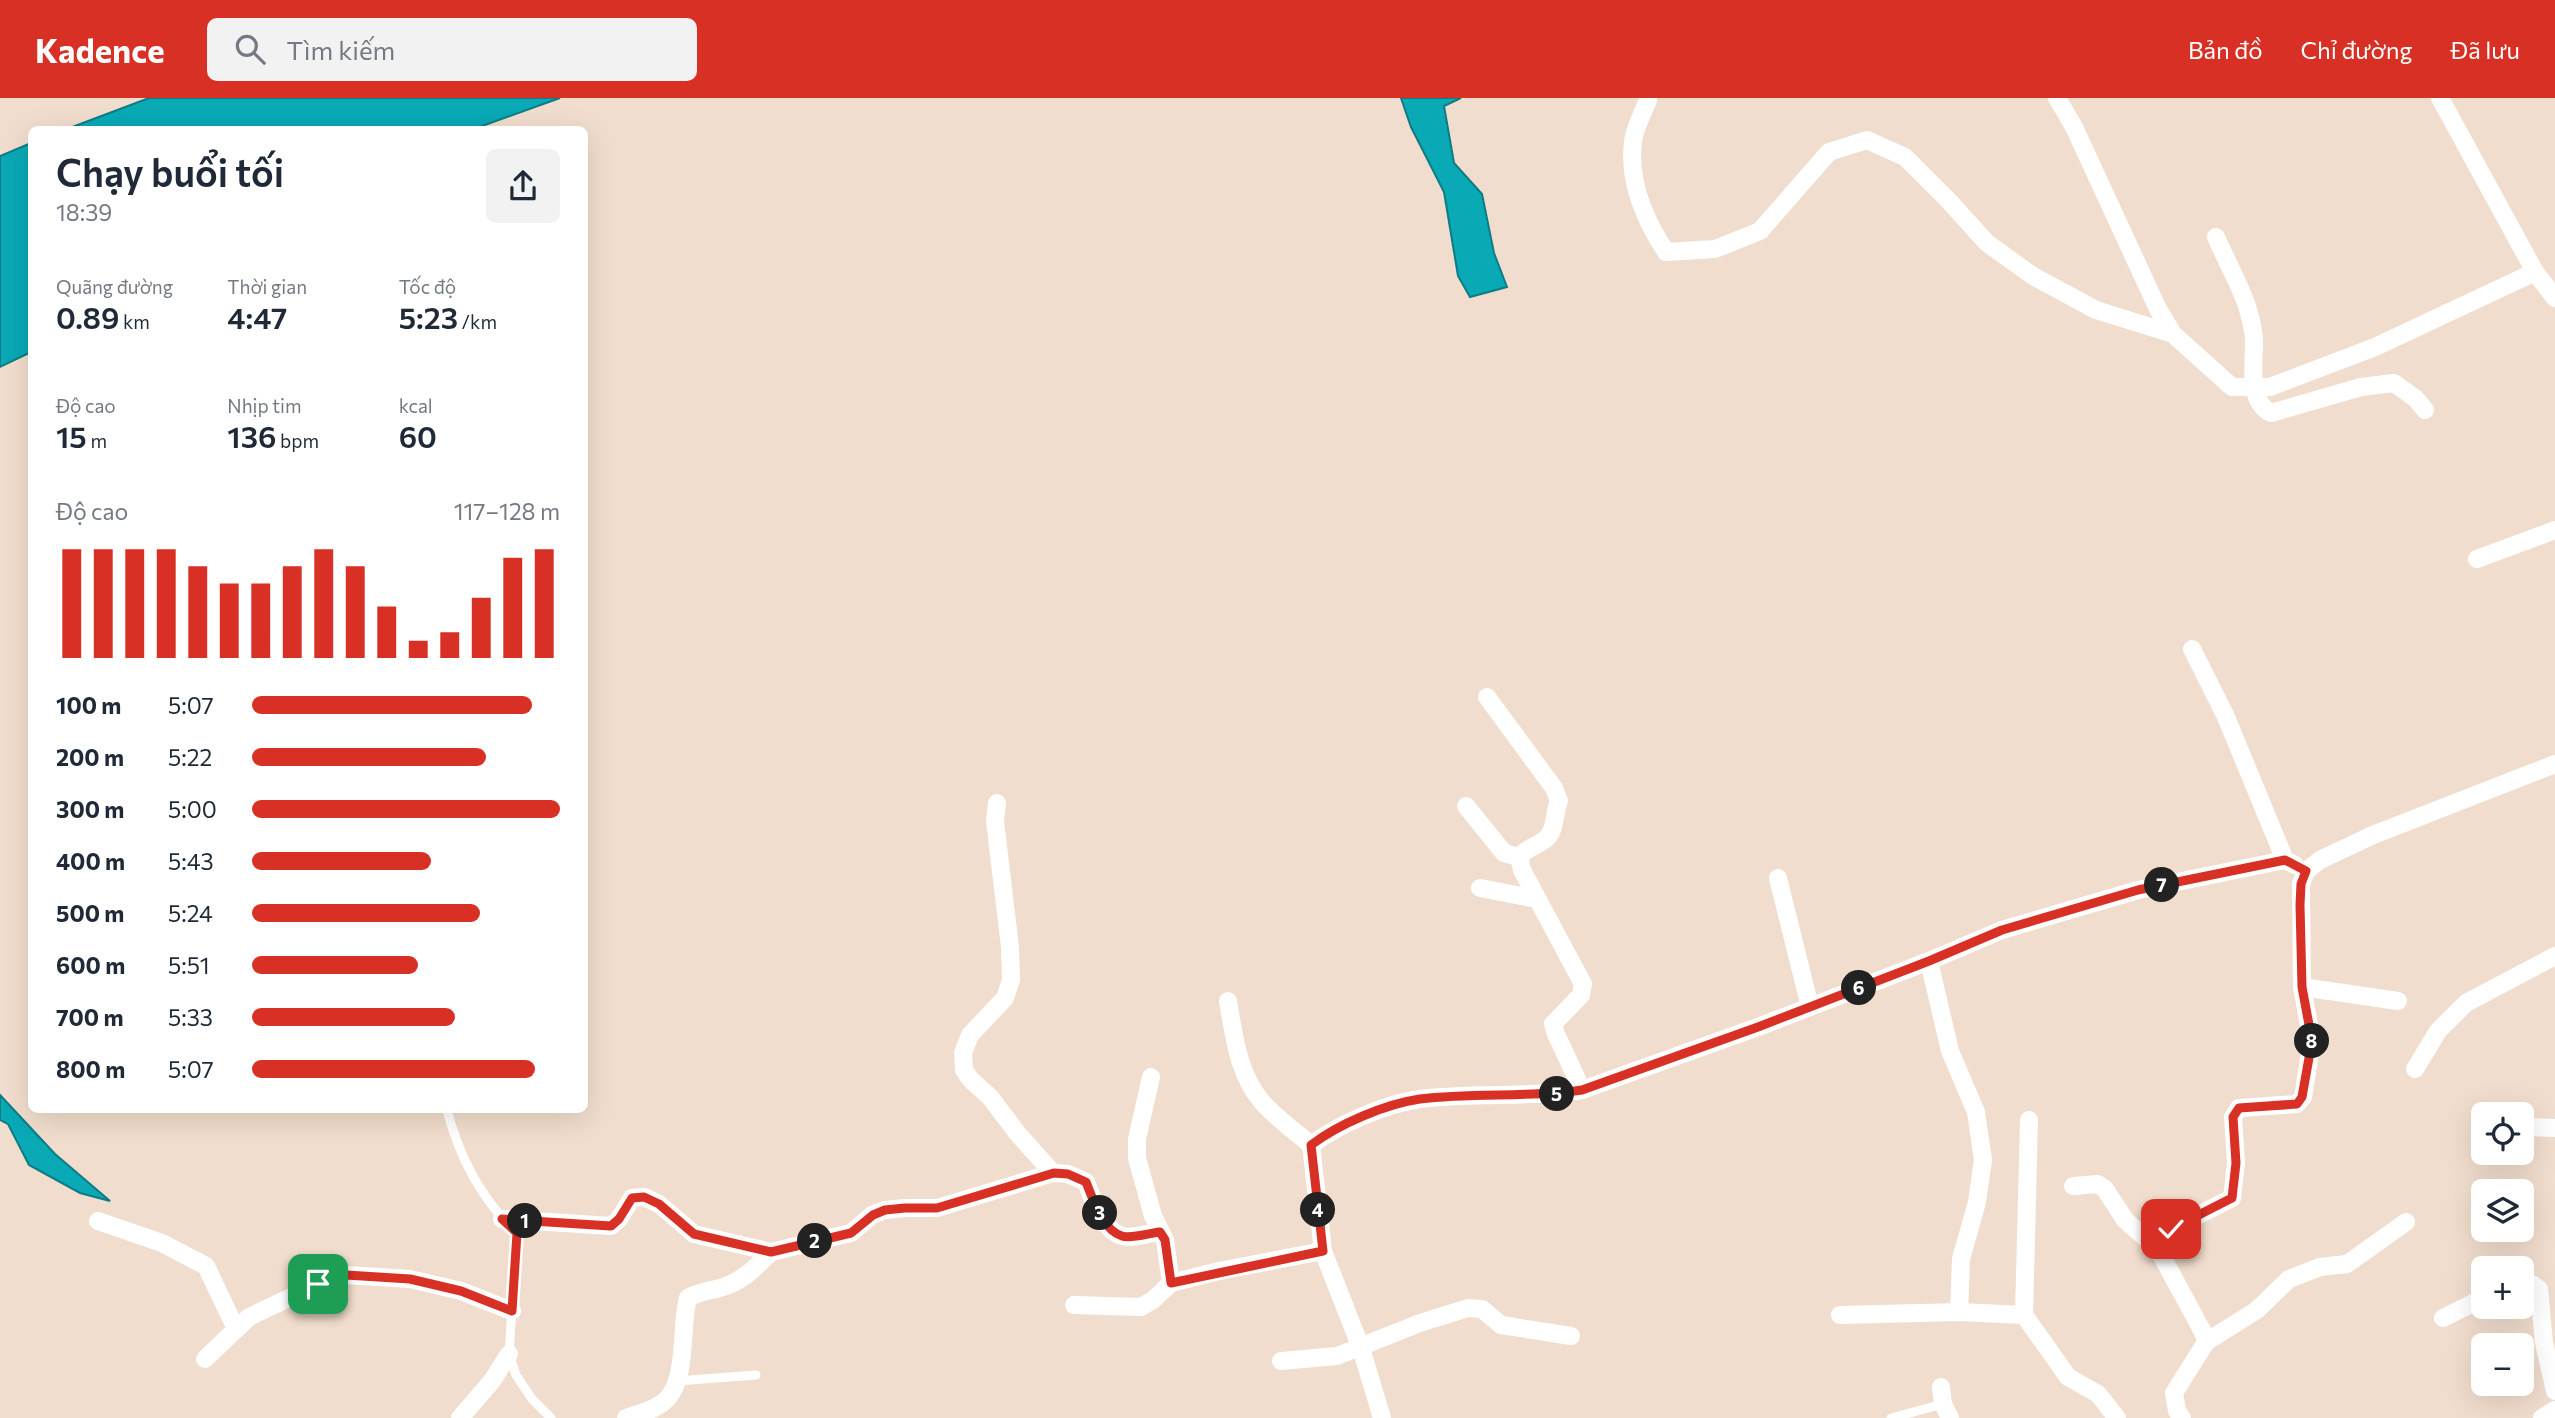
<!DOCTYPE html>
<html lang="vi">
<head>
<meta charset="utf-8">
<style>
  :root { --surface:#fff; --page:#f2f2f3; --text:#1f2937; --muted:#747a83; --accent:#d93025 }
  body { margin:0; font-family:Commissioner,sans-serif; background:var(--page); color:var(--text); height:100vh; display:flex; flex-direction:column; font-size:26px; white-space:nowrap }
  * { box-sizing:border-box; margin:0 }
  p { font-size:23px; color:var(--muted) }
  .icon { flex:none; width:38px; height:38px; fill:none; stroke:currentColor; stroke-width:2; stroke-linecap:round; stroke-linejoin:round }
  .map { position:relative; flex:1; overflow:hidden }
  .side { position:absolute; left:28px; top:28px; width:560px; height:987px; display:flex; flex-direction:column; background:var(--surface); border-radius:10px; box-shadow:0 7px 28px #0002 }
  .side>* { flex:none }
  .buttons { position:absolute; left:2471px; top:1004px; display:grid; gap:14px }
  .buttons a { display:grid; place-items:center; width:63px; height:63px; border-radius:10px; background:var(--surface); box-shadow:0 7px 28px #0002; font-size:35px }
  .pin { position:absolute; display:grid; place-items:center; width:60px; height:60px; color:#fff; margin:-30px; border-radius:14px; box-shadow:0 4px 10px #0006 }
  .km { position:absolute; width:35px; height:35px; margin:-18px; border-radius:50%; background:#222; color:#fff; font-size:19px; line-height:35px; text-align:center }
  .round { display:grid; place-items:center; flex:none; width:74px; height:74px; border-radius:10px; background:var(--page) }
  .summary { display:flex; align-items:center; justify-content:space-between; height:119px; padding:0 28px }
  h1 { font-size:38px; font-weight:600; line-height:52px }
  .figures { display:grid; grid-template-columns:repeat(3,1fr); gap:10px; height:119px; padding:7px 28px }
  .figures div { display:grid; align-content:center }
  .figures b { font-size:30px; font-weight:600 }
  .figures small { font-size:19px; font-weight:400 }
  .figures p { font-size:19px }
  .chart { height:196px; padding:14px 28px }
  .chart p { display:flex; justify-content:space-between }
  .chart svg { width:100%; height:126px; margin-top:7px; stroke:var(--accent); stroke-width:6 }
  ul { padding:0 28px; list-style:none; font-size:23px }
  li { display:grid; grid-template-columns:112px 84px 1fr; align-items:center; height:52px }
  li i { height:18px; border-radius:9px; background:var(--accent) }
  header { display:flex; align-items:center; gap:42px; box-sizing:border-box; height:98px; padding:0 35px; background:var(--accent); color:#fff }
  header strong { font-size:33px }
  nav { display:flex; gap:38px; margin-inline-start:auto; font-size:24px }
  .search { width:490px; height:63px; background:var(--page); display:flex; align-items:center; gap:18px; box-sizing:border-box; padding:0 24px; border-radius:10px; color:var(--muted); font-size:26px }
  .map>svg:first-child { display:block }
  .water { fill:#09a9b6; stroke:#0e7c84; stroke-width:2 }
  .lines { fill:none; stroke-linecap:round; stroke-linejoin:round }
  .lane { stroke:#fff; stroke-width:9 }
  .street { stroke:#fff; stroke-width:18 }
  .route-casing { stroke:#fff; stroke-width:14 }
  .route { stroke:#d93025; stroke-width:9 }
</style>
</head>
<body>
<header>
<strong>Kadence</strong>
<div class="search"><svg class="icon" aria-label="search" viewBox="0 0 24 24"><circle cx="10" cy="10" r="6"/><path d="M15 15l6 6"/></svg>Tìm kiếm</div>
<nav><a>Bản đồ</a><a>Chỉ đường</a><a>Đã lưu</a></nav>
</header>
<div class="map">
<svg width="2555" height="1320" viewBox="0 0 2555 1320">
  <rect width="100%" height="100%" fill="#f1ddcd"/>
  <g class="water">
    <polygon points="149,0 560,0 474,31 67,31"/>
    <polygon points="1401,0 1461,0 1444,8 1454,65 1482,96 1494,155 1507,189 1470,199 1458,178 1444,94 1411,29"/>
    <polygon points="31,45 31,254 0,269 0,58"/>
    <polygon points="0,997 55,1056 110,1103 80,1095 29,1067 8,1026 0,1022"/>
  </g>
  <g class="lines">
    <g class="lane">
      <path d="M 447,1012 C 459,1058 482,1102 517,1135 L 509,1256 L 516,1277 L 532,1301 L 551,1320"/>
      <polyline points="677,1283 756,1277"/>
      <polyline points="1891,1320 1943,1306"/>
    </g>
    <g class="street">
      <polyline points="2057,0 2074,29 2158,211 2173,236 2232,289 2270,289 2375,249 2535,174"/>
      <polyline points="2440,0 2535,174 2555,200"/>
      <path d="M 1648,2 C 1643,15 1634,31 1633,44 C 1628,83 1645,122 1666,154 L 1715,151 L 1760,133 L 1829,54 L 1867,42 L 1905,59 L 1948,102 L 1987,145 L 2033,178 L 2096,212 L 2173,236"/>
      <path d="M 2216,139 C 2226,162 2239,185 2247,208 C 2250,218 2253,230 2254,240 C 2255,262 2246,303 2271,315 L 2361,289 L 2394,285 L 2416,301 L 2425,312"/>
      <polyline points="2477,461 2555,432"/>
      <polyline points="2192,551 2226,619 2285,762 2295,767"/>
      <path d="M 1487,599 L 1554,690 L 1559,703 C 1554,714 1556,731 1547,740 C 1538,748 1527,749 1519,759 L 1522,772 L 1583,886 L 1581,897 L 1553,926 L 1556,936 L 1582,992"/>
      <polyline points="997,705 995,723 1010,849 1011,882 1005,900 970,937 963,955 964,972 971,982 990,999 1018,1036 1053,1075"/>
      <polyline points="1466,708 1504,755 1519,759"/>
      <polyline points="1778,780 1810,909"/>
      <polyline points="1480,790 1537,801"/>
      <polyline points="1929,863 1950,953 1976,1014 1983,1062 1977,1104 1961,1161 1959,1214"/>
      <polyline points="2302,889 2398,903"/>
      <path d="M 1228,903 C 1234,938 1238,976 1262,1004 C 1276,1020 1296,1034 1311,1047 L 1323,1153 L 1361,1250 L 1382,1320"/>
      <polyline points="2415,971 2438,933 2466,905 2555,858"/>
      <polyline points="1151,979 1137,1041 1137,1060 1153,1118 1165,1142 1171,1185"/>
      <polyline points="2522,1029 2555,1030"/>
      <path d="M 1311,1047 C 1339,1026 1385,1006 1420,1001 C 1474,994 1529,1000 1582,992 L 1758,929 L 1929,863 L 2002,832 L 2138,792 L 2285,762"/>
      <polyline points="2073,1088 2098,1086 2105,1091 2125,1122 2158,1151"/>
      <path d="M 502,1121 L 611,1128 L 619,1121 L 632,1100 L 644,1099 L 659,1106 L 694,1136 L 771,1154 L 851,1135 L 872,1117 L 885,1112 L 905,1110 L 937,1110 L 1053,1075 L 1068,1076 L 1086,1084 C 1093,1101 1102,1132 1122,1138 C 1132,1141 1149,1135 1160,1134"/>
      <polyline points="98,1123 162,1145 206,1168 236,1231"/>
      <polyline points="2522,1188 2532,1186 2539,1191 2544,1245 2555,1293"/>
      <polyline points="1074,1207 1141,1209 1153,1202 1171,1185 1219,1173 1323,1153"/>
      <polyline points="1840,1217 1959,1214 2024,1217 2068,1279 2098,1296 2117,1320"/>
      <polyline points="2024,1217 2029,1022"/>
      <polyline points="2443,1220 2483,1200"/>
      <polyline points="2206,1244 2257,1212 2289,1181 2320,1169 2347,1166 2406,1124"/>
      <polyline points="205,1261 249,1219 318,1186 346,1177 410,1181 461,1193 512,1213"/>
      <polyline points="1281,1263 1337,1258 1420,1225 1468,1210 1482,1211 1501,1227 1571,1238"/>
      <polyline points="1941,1289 1943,1306 1950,1320"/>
      <polyline points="460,1320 492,1283 509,1256"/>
      <path d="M 626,1320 C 639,1315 656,1312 666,1302 C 688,1280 680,1229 688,1200 C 700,1193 712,1193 726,1188 C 745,1181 757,1168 771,1154"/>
      <polyline points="2182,1320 2177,1313 2174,1295 2206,1244 2204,1236 2158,1151 2171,1131 2232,1100 2236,1065 2233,1019 2239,1010 2297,1006 2303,999 2312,943 2302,889 2301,786 2306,773 2320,762 2373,737 2555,666"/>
      <polyline points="2542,1320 2555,1312"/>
    </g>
  </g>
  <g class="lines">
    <defs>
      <path id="route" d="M 318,1186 L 346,1177 L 410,1181 L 461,1193 L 512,1213 L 517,1135 L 502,1121 L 611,1128 L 619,1121 L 632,1100 L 644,1099 L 659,1106 L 694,1136 L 771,1154 L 851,1135 L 873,1117 L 885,1112 L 905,1110 L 937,1110 L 1054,1075 L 1068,1076 L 1086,1084 C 1093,1101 1102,1132 1122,1138 C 1132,1141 1149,1135 1160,1134 L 1165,1142 L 1171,1185 C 1222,1174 1272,1164 1323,1153 L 1311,1047 C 1339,1026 1385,1006 1420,1001 C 1474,994 1529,1000 1582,992 L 1758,929 L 1929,863 L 2002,832 L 2138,792 L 2285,762 L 2306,773 L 2301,786 L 2300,807 L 2302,889 L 2312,943 L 2302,999 L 2297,1006 L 2239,1010 L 2233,1019 L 2236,1065 L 2232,1100 L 2171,1131"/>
    </defs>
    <use href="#route" class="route-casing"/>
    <use href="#route" class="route"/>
  </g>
</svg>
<div class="buttons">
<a><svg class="icon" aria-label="locate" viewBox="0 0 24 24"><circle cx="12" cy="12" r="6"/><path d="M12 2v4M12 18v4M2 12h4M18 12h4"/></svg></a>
<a><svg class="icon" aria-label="layers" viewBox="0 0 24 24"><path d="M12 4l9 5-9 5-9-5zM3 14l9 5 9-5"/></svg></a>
<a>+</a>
<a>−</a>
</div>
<div class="pin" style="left:318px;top:1186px;background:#1e9e55"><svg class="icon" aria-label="arrive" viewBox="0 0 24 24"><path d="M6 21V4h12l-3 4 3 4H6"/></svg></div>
<div class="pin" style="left:2171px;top:1131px;background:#d93025"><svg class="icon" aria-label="check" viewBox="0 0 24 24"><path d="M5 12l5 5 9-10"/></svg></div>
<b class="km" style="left:525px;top:1123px">1</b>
<b class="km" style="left:815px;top:1143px">2</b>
<b class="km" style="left:1100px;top:1115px">3</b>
<b class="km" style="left:1318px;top:1112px">4</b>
<b class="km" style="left:1557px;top:996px">5</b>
<b class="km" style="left:1859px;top:890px">6</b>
<b class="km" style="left:2162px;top:787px">7</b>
<b class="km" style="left:2312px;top:943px">8</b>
<section class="side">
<div class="summary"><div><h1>Chạy buổi tối</h1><p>18:39</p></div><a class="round"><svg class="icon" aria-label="share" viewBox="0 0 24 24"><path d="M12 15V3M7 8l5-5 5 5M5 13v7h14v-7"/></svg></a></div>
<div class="figures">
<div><p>Quãng đường</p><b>0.89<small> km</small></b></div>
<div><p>Thời gian</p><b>4:47</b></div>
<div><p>Tốc độ</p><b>5:23<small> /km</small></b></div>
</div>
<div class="figures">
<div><p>Độ cao</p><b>15<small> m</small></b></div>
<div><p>Nhịp tim</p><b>136<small> bpm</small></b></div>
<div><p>kcal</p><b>60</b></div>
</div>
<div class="chart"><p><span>Độ cao</span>117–128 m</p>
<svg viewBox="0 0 160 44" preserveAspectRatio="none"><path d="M5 44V6M15 44V6M25 44V6M35 44V6M45 44V12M55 44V18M65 44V18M75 44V12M85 44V6M95 44V12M105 44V26M115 44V38M125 44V35M135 44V23M145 44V9M155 44V6"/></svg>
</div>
<ul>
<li><b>100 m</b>5:07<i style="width:91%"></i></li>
<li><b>200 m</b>5:22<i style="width:76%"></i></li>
<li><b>300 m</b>5:00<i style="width:100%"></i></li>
<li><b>400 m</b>5:43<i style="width:58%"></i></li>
<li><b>500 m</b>5:24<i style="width:74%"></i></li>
<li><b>600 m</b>5:51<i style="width:54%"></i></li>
<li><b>700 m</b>5:33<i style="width:66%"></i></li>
<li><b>800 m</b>5:07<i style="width:92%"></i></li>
</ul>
</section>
</div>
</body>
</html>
